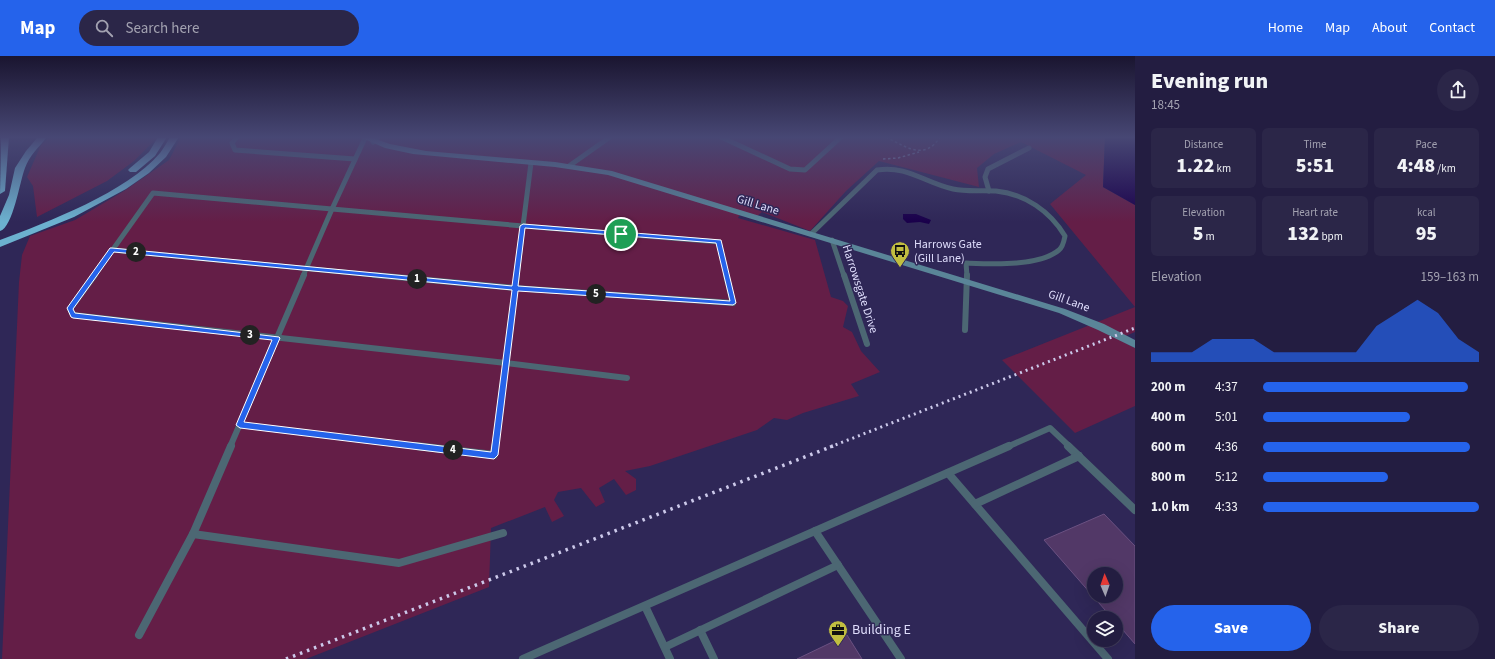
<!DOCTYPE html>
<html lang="en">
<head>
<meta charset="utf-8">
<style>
  :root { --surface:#231d41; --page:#2b2648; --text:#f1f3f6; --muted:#a3a2b1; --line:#403b5a; --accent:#2563eb }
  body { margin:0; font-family:"Source Sans 3",sans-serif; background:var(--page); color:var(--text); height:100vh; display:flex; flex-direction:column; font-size:15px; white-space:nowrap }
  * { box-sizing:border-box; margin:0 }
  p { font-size:13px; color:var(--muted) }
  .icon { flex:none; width:22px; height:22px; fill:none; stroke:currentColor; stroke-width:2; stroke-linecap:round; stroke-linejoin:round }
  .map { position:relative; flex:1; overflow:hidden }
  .details { display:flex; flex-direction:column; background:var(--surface); width:360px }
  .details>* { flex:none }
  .needle { width:26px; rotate:358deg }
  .fabs { position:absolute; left:1087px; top:511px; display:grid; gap:8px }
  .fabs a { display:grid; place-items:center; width:36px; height:36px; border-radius:50%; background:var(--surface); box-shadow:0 4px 16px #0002,0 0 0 1px var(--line); font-size:20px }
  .pin { position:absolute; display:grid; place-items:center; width:34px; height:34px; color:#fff; margin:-17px; border:2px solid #fff; border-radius:50%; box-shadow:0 1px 4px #0007 }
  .km { position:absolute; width:20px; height:20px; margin:-10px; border-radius:50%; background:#222; color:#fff; font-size:11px; line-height:20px; text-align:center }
  .round { display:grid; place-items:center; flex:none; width:42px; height:42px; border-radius:21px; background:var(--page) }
  .summary { display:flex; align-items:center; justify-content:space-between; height:68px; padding:0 16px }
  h1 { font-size:22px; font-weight:800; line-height:30px }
  .stats { display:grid; grid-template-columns:repeat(3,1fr); gap:6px; height:68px; padding:4px 16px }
  .stats div { display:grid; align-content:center; border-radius:6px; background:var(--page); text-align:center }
  .stats b { font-size:20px; font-weight:800 }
  .stats small { font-size:11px; font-weight:400 }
  .stats p { font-size:11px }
  .chart { height:112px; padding:8px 16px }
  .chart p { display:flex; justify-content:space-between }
  .chart svg { width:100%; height:72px; margin-top:4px; fill:var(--accent); opacity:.7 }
  .action { display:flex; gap:8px; margin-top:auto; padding:8px 16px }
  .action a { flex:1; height:46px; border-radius:24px; background:var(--accent); color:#fff; font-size:16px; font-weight:800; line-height:46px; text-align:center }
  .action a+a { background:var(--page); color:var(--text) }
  ul { padding:0 16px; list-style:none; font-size:13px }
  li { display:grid; grid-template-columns:64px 48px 1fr; align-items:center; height:30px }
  li i { height:10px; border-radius:5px; background:var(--accent) }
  header { display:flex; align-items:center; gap:24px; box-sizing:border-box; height:56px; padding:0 20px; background:var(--accent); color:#fff }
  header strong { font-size:19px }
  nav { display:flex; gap:22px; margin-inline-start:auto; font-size:14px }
  .search { width:280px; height:36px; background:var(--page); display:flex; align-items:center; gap:10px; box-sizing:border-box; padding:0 14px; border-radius:22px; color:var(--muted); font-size:15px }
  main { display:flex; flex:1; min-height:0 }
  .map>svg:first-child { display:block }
  .green { fill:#641e47 }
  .water { fill:#1a004b }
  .building { fill:#523867; stroke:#6b5182; fill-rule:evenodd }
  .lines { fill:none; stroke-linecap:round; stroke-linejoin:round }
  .path { stroke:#8c87ae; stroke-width:1.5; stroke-dasharray:2.5 2.5; stroke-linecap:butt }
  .lane-far2 { stroke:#4c6773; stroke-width:5 }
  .lane-far1 { stroke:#4c6773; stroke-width:6 }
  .lane { stroke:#4c6773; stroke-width:8 }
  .secondary { fill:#5a8598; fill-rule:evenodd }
  .highway { fill:#6cb1cf; fill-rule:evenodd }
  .rail-far1 { stroke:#ccc9ea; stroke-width:3; stroke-dasharray:2 4; stroke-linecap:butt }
  .rail { stroke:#ccc9ea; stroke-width:3.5; stroke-dasharray:2.5 5; stroke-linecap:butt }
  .route { fill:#2563eb; stroke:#fff; fill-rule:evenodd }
  .labels { text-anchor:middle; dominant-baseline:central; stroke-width:3; stroke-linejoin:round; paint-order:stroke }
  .street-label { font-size:12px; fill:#dfddfc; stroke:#2f2757 }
  .poi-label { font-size:12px; fill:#dfddfc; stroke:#2f2757; text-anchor:start }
  .near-poi-label { font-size:14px; fill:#dfddfc; stroke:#2f2757; text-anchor:start }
</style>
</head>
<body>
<header>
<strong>Map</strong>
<div class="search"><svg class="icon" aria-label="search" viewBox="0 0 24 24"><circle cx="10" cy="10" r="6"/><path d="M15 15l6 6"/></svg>Search here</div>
<nav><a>Home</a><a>Map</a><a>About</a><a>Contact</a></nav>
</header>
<main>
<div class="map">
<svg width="1135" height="603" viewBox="0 0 1135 603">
  <rect width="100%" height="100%" fill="#2f2757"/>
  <g class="green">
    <polygon points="49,81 158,81 134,105 107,125 37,161 33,130 27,121 41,89"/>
    <polygon points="181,81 1105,81 1103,131 1135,149 1135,251 1050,148 1086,119 1021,86 994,98 977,112 979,131 879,105 846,135 810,175 762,156 755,162 740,158 738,162 815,184 831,241 843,245 848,250 843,271 852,276 861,295 880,316 851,328 859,340 803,357 787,364 774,362 757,374 650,410 625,415 636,423 636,434 626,439 614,423 599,432 605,446 596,451 581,432 558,436 554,444 564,460 552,466 545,451 491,472 489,531 306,603 2,603 19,226 22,199 30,180 75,164 124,135 169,104"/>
    <polygon points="1135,251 1135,276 1118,283 1135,292 1135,350 1075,377 1002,304"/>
  </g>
  <g class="water">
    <polygon points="1105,81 1135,81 1135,149 1103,131"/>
    <polygon points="903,158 916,158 931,164 929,168 920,166 907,167 903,163"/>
  </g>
  <g class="building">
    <path d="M 1104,458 L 1135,490 L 1135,588 L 1116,566 L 1116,562 L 1112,562 L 1044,484 ZM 1094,518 L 1116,518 L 1116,540 L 1094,540 Z"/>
    <polygon points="847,579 862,603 797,603"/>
  </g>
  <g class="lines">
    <g class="path">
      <path d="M 886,81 C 906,91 925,105 940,81"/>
      <polyline points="883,103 898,102 919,96"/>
    </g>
    <g class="lane-far2">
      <polyline points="237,81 232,87 235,94 355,103"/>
      <polyline points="721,81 790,113 805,114 841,81"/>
      <polyline points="373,86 378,81"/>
      <polyline points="531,107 523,170 719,186 727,220"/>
      <polyline points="569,110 610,81"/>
      <polyline points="989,135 985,121 988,113 1029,92"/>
      <path d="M 811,178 L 877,114 C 907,109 925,127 953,133 C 967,136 982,134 996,135 C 1025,138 1050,155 1065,180 C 1064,185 1063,191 1059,194 C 1039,211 990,208 966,207 L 967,220"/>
      <polyline points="832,184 844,220"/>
      <polyline points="112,194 384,220"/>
      <polyline points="94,220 153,137 332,153 365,82"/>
      <polyline points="303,220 332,153 523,170 517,220"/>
    </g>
    <g class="lane-far1">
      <polyline points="95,219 70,253 73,259 506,307 627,322"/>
      <polyline points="374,219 515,232 733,247 726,219"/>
      <polyline points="844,219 867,288"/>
      <polyline points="965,274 967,219"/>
      <polyline points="240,369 425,391"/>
      <polyline points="230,391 304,219"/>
      <polyline points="495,391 517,219"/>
      <polyline points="1007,391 1050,372 1070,391"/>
    </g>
    <g class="lane">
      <polyline points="416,390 494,399 495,390"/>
      <polyline points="1068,390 1135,454"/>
      <polyline points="948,417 1108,603"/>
      <polyline points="975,448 1079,400"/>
      <polyline points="815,475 901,603"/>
      <polyline points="193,478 399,507 503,477"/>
      <polyline points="645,550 670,603"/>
      <polyline points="700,574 714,603"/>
      <polyline points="139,579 193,478 231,390"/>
      <polyline points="665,591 838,509"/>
      <polyline points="523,603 1009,390"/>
    </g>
    <polygon class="secondary" points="360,81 370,81 390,88 426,95 555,106 612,115 1065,253 1104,268 1135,284 1135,292 1098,274 1059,257 608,119 555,111 413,98 385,92"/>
    <g class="highway">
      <polygon points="1,81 9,81 5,135 0,138"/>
      <path d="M 38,81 L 47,81 C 39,91 29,100 25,112 C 20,124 13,172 0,175 L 0,160 L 9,139 L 15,112 L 26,95 Z"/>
      <polygon points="158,81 167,81 155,100 136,116 130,116 128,114 130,112 149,96"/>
      <path d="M 170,81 L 179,81 L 166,101 L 149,117 L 126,133 L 74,161 L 0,191 L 0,184 C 48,166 127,136 160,97 C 164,92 167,86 170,81 Z"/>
    </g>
    <polyline class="rail-far1" points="830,391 1135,272"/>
    <polyline class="rail" points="286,603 833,390"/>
  </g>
  <linearGradient id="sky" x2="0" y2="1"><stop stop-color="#1a1530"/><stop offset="0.49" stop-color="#474774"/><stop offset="1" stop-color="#474774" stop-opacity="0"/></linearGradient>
  <rect width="1135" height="166" fill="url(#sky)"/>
  <path class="route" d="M 523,168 L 721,184 L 736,247 L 733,249 L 518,235 L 498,399 L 494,403 L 240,372 L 236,369 L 272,284 L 73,262 L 71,261 L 67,252 L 110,192 L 112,192 L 512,230 L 520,170 ZM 525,172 L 716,187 L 730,245 L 518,230 ZM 114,196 L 512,234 L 491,396 L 244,366 L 280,282 L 279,281 L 75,257 L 73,253 Z"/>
  <defs>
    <symbol id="bus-pin" viewBox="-11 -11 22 30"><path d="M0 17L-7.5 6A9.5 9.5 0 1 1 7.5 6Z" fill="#c1be40" stroke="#2f2757"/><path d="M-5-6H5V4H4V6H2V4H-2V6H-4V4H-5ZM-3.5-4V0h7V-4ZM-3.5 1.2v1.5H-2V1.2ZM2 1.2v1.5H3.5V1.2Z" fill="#111"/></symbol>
    <symbol id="office-pin" viewBox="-11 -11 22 30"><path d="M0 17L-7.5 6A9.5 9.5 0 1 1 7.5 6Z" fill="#c1be40" stroke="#2f2757"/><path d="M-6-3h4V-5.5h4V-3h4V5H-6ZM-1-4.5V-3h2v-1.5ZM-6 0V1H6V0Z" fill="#111"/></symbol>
  </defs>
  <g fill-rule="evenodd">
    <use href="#bus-pin" x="889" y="184" width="22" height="30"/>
    <use href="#office-pin" x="827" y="563" width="22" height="30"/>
  </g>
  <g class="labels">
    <g class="street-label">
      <text transform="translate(758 149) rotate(17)">Gill Lane</text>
      <text transform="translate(860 233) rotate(72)">Harrowsgate Drive</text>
      <text transform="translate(1069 245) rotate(20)">Gill Lane</text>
    </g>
    <g class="poi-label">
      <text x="914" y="188">Harrows Gate<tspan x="914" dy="14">(Gill Lane)</tspan></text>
    </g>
    <g class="near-poi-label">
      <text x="852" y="574">Building E</text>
    </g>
  </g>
</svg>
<div class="fabs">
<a><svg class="needle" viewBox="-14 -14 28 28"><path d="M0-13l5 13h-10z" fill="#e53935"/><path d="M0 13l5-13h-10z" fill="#a3a2b1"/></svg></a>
<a><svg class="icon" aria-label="layers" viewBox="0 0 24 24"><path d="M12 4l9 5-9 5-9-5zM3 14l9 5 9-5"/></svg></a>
</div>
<div class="pin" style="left:621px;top:178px;background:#1e9e55"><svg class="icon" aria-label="arrive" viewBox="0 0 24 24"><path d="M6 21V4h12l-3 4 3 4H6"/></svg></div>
<b class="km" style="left:417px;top:223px">1</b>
<b class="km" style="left:136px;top:196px">2</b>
<b class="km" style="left:250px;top:279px">3</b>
<b class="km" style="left:453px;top:394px">4</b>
<b class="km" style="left:596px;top:238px">5</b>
</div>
<section class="details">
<div class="summary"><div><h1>Evening run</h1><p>18:45</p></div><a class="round"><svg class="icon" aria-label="share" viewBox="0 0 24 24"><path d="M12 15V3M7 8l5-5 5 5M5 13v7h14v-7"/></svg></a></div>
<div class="stats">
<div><p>Distance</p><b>1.22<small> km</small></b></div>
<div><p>Time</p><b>5:51</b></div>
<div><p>Pace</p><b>4:48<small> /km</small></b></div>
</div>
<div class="stats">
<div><p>Elevation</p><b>5<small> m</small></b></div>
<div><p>Heart rate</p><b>132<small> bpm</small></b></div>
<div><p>kcal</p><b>95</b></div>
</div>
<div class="chart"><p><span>Elevation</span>159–163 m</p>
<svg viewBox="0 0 160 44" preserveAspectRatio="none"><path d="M0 44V38L10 38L20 38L30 30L40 30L50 30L60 38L70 38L80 38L90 38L100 38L110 22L120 14L130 6L140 14L150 30L160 38V44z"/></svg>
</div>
<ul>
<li><b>200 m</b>4:37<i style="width:95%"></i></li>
<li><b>400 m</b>5:01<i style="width:68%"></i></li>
<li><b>600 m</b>4:36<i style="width:96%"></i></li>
<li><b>800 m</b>5:12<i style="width:58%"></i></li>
<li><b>1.0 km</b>4:33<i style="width:100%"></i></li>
</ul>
<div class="action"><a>Save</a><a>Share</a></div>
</section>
</main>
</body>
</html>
